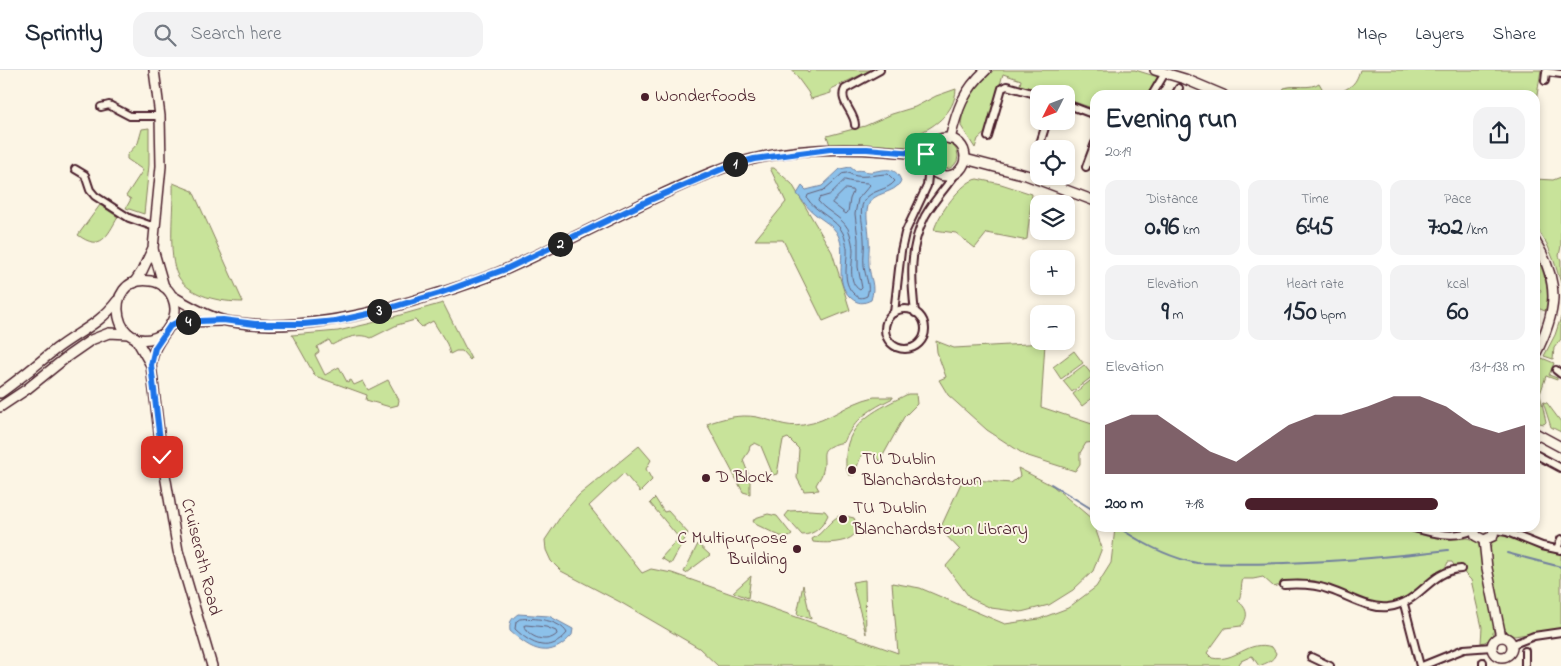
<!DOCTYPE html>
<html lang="en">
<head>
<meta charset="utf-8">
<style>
  :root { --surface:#fff; --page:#f2f2f3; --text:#1f2937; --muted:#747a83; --line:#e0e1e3; --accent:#4a1f2b }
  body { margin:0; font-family:"Indie Flower",sans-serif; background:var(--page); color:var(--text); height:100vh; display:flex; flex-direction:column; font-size:19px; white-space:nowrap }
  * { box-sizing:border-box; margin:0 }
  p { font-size:16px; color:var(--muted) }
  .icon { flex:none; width:28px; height:28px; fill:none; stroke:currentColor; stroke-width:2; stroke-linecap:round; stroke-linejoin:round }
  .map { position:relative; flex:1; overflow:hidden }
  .panel { position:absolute; left:1090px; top:20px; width:450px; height:442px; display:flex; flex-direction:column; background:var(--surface); border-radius:15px; box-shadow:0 2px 8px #0003 }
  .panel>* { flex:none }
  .needle { width:32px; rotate:228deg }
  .controls { position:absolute; left:1030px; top:15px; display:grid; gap:10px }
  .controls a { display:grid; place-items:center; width:45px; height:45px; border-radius:10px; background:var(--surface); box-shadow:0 2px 8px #0003; font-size:25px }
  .pin { position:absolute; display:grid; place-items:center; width:42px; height:42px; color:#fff; margin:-21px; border-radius:10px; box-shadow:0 2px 8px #0006 }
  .km { position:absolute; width:25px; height:25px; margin:-12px; border-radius:50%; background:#222; color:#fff; font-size:14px; line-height:25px; text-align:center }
  .round { display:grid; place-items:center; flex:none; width:52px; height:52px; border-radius:15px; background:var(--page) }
  .headline { display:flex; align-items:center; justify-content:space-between; height:85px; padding:0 15px }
  h1 { font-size:28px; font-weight:700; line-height:38px }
  .metrics { display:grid; grid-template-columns:repeat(3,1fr); gap:8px; height:85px; padding:5px 15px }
  .metrics div { display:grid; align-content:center; border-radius:12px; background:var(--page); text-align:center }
  .metrics b { font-size:25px; font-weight:700 }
  .metrics small { font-size:14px; font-weight:400 }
  .metrics p { font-size:14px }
  .chart { height:140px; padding:10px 15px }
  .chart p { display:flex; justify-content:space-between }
  .chart svg { width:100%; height:90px; margin-top:5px; fill:var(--accent); opacity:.7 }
  ul { padding:0 15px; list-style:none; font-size:16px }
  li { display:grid; grid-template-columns:80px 60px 1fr; align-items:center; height:38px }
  li i { height:12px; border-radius:6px; background:var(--accent) }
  header { display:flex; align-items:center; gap:30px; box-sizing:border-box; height:70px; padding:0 25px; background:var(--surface); border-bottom:1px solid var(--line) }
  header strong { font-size:24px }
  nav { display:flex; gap:28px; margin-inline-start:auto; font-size:18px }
  .search { width:350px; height:45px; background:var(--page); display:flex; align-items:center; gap:12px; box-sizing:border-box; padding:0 18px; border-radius:15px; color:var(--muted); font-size:19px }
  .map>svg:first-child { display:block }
  .green { fill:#c8e39a; stroke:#898162 }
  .water { fill:#8cc1ea; stroke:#72809e }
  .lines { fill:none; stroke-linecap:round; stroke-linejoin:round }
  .shore { stroke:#646077; stroke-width:1 }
  .stream { stroke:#72809e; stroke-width:2 }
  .street-casing { stroke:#4a1f2b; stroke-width:10 }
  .secondary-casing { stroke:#4a1f2b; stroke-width:12 }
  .street { stroke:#fcf5e5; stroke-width:6 }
  .secondary { stroke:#fcf5e5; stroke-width:9 }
  .route-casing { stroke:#fff; stroke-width:10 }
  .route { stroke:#1a73e8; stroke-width:6 }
  .poi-dot { fill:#4a1f2b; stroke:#fcf5e5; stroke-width:2 }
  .labels { text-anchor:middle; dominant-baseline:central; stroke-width:4; stroke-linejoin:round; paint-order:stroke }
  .poi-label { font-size:18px; fill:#4a1f2b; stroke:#fcf5e5; text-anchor:start }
  .street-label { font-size:18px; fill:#4a1f2b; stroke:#fcf5e5 }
</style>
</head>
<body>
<header>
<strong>Sprintly</strong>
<div class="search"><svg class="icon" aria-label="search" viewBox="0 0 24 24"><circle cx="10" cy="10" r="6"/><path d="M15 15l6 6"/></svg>Search here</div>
<nav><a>Map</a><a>Layers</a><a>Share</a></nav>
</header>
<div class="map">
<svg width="1561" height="596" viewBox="0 0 1561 596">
  <rect width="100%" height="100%" fill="#fcf5e5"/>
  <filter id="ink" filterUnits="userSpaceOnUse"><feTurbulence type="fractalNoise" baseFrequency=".02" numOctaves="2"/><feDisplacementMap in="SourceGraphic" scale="10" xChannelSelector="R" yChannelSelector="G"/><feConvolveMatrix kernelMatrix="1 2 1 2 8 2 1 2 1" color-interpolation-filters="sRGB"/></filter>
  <g filter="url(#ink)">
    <g class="green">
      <polygon points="792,0 806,0 808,3 812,0 871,0 831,19 831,23 811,29 808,22"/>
      <path d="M 994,0 L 1135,0 L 1158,7 L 1147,25 L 1095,25 L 1095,39 L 1066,29 L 1066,24 L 1049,24 L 1020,15 L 1021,10 L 1003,4 L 987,61 L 978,69 L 975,78 L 961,56 C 963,32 974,14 994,0 Z"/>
      <path d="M 1360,0 L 1541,0 L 1535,38 L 1535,25 L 1336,25 C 1350,16 1355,17 1360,0 Z"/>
      <path d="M 1319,13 L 1323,20 L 1320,25 L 1281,25 L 1284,18 C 1297,14 1309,20 1319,13 Z"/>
      <path d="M 956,19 C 955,43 933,59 911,66 L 917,77 L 907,78 L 830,75 L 827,66 L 865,56 L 892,44 L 915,37 L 936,26 Z"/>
      <polygon points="149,58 149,95 144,144 126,138 131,129 126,126 143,100 127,89 127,85 138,73 142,59"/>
      <circle cx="945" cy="86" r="13"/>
      <polygon points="770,98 774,98 792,114 832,182 850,240 823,251 783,170 755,170 786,132"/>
      <polygon points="1561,107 1561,176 1559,186 1561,190 1561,213 1554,191 1547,174 1535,155 1535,109 1553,110"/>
      <path d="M 977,109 L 1001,114 L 1032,124 L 1027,169 L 1023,170 L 987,163 L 975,178 L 956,163 L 934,160 C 938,145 962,111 977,109 Z"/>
      <path d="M 173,113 L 193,121 L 243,232 C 221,232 190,227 178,206 C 167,187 174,136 173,113 Z"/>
      <path d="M 100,135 L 118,147 C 107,166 101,182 78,165 Z"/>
      <path d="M 1535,184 C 1544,200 1551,223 1545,241 L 1535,237 L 1535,231 L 1541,220 L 1535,215 Z"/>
      <path d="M 443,233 L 471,289 L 470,290 L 462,281 L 456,281 L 450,284 L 447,274 L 433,251 L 422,257 L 415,250 L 397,255 L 371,268 C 359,262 343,269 332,275 L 329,270 L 317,277 L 319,282 L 315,285 L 325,305 L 339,297 L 347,312 L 351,310 L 354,315 L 363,311 L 368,320 L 388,310 L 399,330 L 398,335 L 390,337 L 366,330 L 367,325 L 315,306 L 292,265 L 338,261 L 372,253 Z"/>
      <polygon points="1561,247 1561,269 1554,278 1553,289 1544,286 1555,265"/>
      <polygon points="936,271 954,278 1045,273 1041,337 1095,355 1095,372 1086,373 1080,383 1080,394 1075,401 1025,385 987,360 948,325 939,310 946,307 937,282"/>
      <polygon points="1074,281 1083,293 1061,309 1053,297"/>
      <polygon points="1542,288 1554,293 1549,305 1557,308 1557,310 1546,306 1540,324 1546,352 1544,354 1535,352 1535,302 1540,304 1536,301"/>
      <polygon points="1084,295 1093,306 1072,322 1063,311"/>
      <polygon points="1094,308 1095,326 1082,336 1073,324"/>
      <path d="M 908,324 L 916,324 L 917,334 L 904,347 L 880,391 L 874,385 L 867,382 L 861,386 L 854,405 L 849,405 C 845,399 846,393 846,386 C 847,351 880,338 908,324 Z"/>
      <path d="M 874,327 L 893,327 L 893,328 C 871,339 855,348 844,372 C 813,379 829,384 822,404 C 821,407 818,411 816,415 L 819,420 L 804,421 L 797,408 L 799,379 L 788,368 L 783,370 L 777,404 L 773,405 L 761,376 L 755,373 L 750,376 L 749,381 L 743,390 L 750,408 L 750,424 L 743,422 L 707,354 C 723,348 740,344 757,347 C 772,350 786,358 803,355 C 831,351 846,333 874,327 Z"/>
      <polygon points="1543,332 1547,333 1561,352 1561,362 1551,357"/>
      <path d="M 639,376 L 651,390 L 646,399 L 652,410 L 640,422 L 624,403 L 589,436 L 642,503 L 651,499 L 672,503 L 898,583 L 892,513 L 920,518 L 1005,554 L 1039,549 L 1068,538 L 1096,517 L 1111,493 L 1115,458 L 1401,458 L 1426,466 L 1439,468 L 1468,468 L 1477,472 L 1480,478 L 1482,499 L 1494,555 C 1494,565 1491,571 1481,573 L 1482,557 L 1471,510 L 1465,504 L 1463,496 L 1455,497 L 1452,492 L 1448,492 C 1445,501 1435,506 1428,513 C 1393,544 1376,536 1337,520 C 1330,517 1322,512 1315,511 C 1302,509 1286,513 1274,517 L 1263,507 L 1253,509 L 1243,509 C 1240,517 1243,523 1238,531 C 1248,539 1249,547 1241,556 L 1225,558 L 1207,583 L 1212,588 C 1236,593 1247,569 1272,577 L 1276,583 C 1274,591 1266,593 1259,596 L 1252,586 L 1241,591 L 1238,596 L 718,596 L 699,578 L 620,532 L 561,501 L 551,491 L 546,480 L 545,470 L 563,443 L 579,425 Z"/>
      <polygon points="1018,398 1053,416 1092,449 1102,478 1093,501 1073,520 1049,535 1021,542 991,538 970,528 946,496 960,480 940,459 963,409 1011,413 1020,406"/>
      <polygon points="655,428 664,442 668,441 688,463 671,494 661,488 679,468 650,433"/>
      <path d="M 809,440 L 825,441 L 828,445 C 823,456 815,465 802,465 L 785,446 L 789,441 Z"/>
      <polygon points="768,444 777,446 792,465 789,467 780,466 755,454 753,451 755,448"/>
      <path d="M 841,445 L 854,448 C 867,474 828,474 813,472 L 812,469 C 824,463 829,450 841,445 Z"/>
      <path d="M 1505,465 L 1561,483 L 1561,559 L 1514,566 L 1507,562 L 1504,557 C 1499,544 1486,483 1492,472 C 1495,467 1499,466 1505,465 Z"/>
      <polygon points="698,474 710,485 686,503 684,502"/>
      <polygon points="751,506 748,528 733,522"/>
      <polygon points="865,510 866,564 852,512"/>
      <polygon points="803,515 811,549 797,544"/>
    </g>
    <g class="water">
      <path d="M 850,97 L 855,101 C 861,99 865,102 871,102 C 883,100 896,95 901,111 C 895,125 872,121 868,136 C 865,147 869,157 869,168 C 870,177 868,186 869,195 C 870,210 876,214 871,230 C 863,234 858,234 851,228 C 832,211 848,185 838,165 C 834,156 822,150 815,144 C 808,139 803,131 797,124 L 802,116 L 806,120 L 822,116 L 840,99 Z"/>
      <path d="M 518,544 L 549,546 L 573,559 L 572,565 C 550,590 532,581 510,561 C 509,552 511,549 518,544 Z"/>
    </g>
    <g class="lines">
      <g class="shore">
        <path d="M 848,103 C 859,110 875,104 888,104 L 895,111 C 888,121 871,119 864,131 C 858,142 864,157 864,169 C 865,178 863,187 864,196 C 865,207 871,215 867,226 C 861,229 858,228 854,224 C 841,212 848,193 847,178 C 846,174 845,167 843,163 C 837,149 815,142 807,128 L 808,125 L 824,120 L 842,104 Z"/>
        <path d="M 845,110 L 853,112 L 868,113 L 870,115 L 858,129 L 855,144 L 858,169 L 858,197 L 862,218 L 860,220 C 847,213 853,192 853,180 C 853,175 851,169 850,164 C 846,148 827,143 818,131 L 819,128 L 829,125 Z"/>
        <polygon points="846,119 852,120 853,122 850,129 848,142 846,144 832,133"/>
        <path d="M 520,549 C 534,547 560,550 567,563 C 550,584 532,575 515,559 L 516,552 Z"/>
        <path d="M 526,555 L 546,557 L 556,561 L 557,564 C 547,574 529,568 524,556 Z"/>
      </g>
      <g class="stream">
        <polyline points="1051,414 1095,441"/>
        <path d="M 1124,461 C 1147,476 1170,488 1197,493 C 1281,496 1365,490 1448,480"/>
        <polyline points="1507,483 1561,497"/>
      </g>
      <defs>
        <g id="street">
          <polyline points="1545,11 1546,2 1561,4"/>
          <polyline points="1152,25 1165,3"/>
          <polyline points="1175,25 1179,18"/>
          <polyline points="1066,34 1095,45"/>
          <polyline points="101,37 109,35 130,46 160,46"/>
          <path d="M 855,55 C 855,42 838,31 845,19 L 880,0"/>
          <polyline points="988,67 1002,18 1007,16 1039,25"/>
          <polyline points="1038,80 1047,51"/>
          <polyline points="1086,97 1095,73"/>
          <polyline points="75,99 85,105 90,120 95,126 129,148 155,157"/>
          <circle cx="905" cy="259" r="20"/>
          <polyline points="894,243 901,181 905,163 927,116 929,97"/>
          <path d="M 915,243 C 911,209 909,177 925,146 C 933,132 945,118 955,105"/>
          <polyline points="1556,300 1561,304"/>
          <polyline points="1535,384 1561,398"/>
          <path d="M 1414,458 C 1432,463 1455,469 1473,460"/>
          <polyline points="1495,460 1507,462 1542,476 1561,480"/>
          <polyline points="1557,479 1561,469"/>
          <path d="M 1284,515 C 1300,514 1315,514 1330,520 C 1349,526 1367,539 1388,537 C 1422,533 1428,501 1461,499"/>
          <polyline points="1404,534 1420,596"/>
          <polyline points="1511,575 1534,566 1561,562"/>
          <polyline points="1311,587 1330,596"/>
          <polyline points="1483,592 1483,596"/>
          <polyline points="1422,596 1464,579 1492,577"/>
          <polyline points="1525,596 1525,581"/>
        </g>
        <g id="secondary">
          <polyline points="1155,0 1185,9 1223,25"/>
          <circle cx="946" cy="87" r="19"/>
          <path d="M 950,69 C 957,40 963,21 986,0"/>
          <polyline points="965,89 1026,105 1095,131"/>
          <path d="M 1535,171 C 1561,214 1557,242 1535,285"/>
          <polyline points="153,179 164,217"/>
          <polyline points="134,213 142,201 153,178 161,96 160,46 154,0"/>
          <path d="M 172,226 C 188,235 204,245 222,250 C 237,254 254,254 270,255 C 314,255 356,247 399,235 C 436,224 473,214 509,198 C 562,174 614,147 667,122 C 687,113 708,103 729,96 C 790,75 864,77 926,85"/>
          <polyline points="170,256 178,252 220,251"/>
          <polyline points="135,267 151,295 162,387 178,481 212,596"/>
          <path d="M 151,295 C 152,290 153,282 156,277 C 164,260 181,250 173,229 C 170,220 161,212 151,211 C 98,203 113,296 166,262"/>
          <path d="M 0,323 C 20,309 37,294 56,279 C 78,262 100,254 117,231"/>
          <polyline points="0,337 27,319 68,286 91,270 109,263 129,264"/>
          <polyline points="1535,363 1561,377"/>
          <polyline points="1474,458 1476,466 1484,470 1493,466 1494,458"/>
          <polyline points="1484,470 1487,498 1501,567"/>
          <circle cx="1502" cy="577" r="10"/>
        </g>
      </defs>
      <use href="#street" class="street-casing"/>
      <use href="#secondary" class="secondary-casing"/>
      <use href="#street" class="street"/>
      <use href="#secondary" class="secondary"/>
    </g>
  </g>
  <g class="lines" filter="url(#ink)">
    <defs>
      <polyline id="route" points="162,387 151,295 155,278 170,256 178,252 223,250 255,254 304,254 336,251 373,243 440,223 506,199 650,130 729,96 754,89 830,79 867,79 926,84"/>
    </defs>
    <use href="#route" class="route-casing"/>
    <use href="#route" class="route"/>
  </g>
  <g class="poi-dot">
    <circle cx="645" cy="27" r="5"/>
    <circle cx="852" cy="400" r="5"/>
    <circle cx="706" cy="408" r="5"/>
    <circle cx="843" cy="449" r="5"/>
    <circle cx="797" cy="479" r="5"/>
  </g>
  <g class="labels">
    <g class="poi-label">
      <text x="655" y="27">Wonderfoods</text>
      <text x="862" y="390">TU Dublin<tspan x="862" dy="21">Blanchardstown</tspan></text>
      <text x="716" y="408">D Block</text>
      <text x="853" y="439">TU Dublin<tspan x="853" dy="21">Blanchardstown Library</tspan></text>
      <text x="787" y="469" text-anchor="end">C Multipurpose<tspan x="787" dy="21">Building</tspan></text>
    </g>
    <g class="street-label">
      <text transform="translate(200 487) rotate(76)">Cruiserath Road</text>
    </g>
  </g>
</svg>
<div class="controls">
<a><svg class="needle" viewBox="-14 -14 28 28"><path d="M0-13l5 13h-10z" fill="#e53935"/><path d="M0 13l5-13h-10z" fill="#747a83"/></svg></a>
<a><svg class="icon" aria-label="locate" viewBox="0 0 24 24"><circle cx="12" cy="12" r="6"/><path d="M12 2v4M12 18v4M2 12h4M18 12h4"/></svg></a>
<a><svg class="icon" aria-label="layers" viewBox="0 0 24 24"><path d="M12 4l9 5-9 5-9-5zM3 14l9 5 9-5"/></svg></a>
<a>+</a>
<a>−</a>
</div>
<div class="pin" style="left:926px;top:84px;background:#1e9e55"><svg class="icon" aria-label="arrive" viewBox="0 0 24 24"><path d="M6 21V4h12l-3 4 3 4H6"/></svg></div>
<div class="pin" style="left:162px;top:387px;background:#d93025"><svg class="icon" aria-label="check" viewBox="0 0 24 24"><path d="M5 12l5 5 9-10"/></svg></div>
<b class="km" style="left:735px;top:94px">1</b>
<b class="km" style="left:560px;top:174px">2</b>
<b class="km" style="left:379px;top:241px">3</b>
<b class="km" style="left:188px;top:252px">4</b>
<section class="panel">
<div class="headline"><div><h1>Evening run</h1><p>20:19</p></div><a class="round"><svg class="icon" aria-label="share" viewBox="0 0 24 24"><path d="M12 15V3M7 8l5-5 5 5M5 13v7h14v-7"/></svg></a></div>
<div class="metrics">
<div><p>Distance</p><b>0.96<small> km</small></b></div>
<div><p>Time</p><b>6:45</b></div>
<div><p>Pace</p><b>7:02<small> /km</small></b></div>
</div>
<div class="metrics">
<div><p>Elevation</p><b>9<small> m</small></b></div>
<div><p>Heart rate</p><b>150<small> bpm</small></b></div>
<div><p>kcal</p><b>60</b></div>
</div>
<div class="chart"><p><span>Elevation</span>131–138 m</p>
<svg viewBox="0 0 160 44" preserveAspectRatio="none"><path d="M0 44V20L10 15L20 15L30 24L40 33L50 38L60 29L70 20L80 15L90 15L100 11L110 6L120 6L130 11L140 20L150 24L160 20V44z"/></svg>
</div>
<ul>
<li><b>200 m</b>7:18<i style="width:69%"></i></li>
</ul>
</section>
</div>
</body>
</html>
